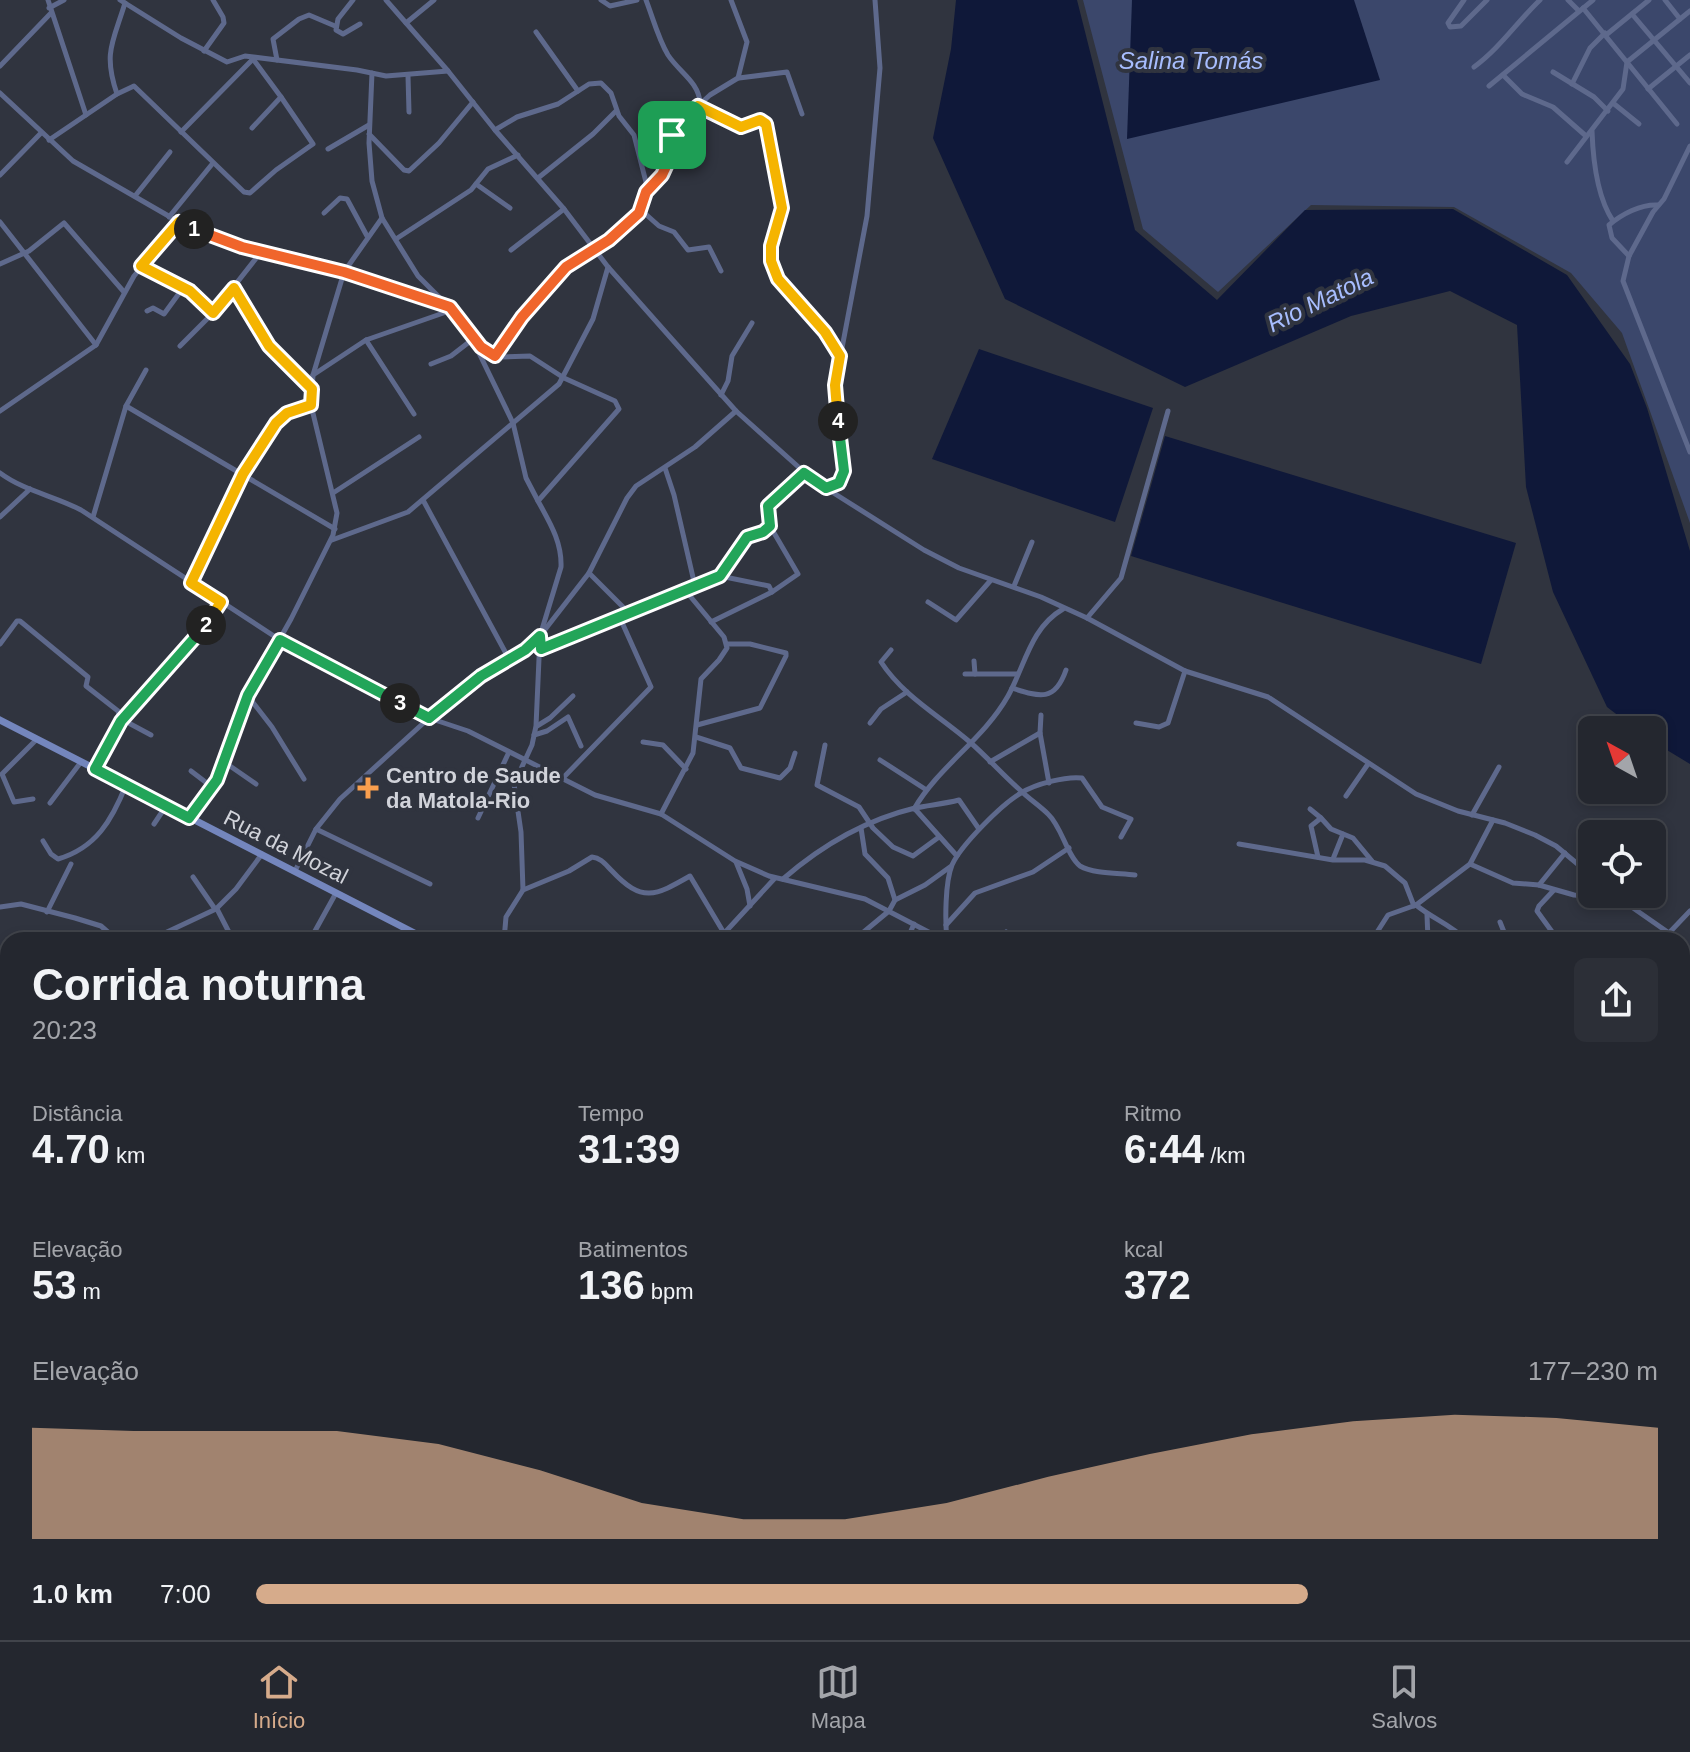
<!DOCTYPE html>
<html lang="pt">
<head>
<meta charset="utf-8">
<style>
  :root { --surface:#24272f; --page:#2c2f37; --text:#f1f3f6; --muted:#a3a5aa; --line:#41444b; --accent:#d6ab8b }
  body { margin:0; font-family:Arial,sans-serif; background:var(--page); color:var(--text); height:100vh; display:flex; flex-direction:column; font-size:30px; white-space:nowrap }
  * { box-sizing:border-box; margin:0 }
  p { font-size:26px; color:var(--muted) }
  .icon { flex:none; width:44px; height:44px; fill:none; stroke:currentColor; stroke-width:2; stroke-linecap:round; stroke-linejoin:round }
  .map { position:relative; flex:1; overflow:hidden }
  .sheet { position:absolute; left:0px; top:932px; width:1690px; height:708px; display:flex; flex-direction:column; background:var(--surface); border-radius:24px 24px 0 0; box-shadow:0 4px 12px #0003,0 0 0 2px var(--line) }
  .sheet>* { flex:none }
  .needle { width:52px; rotate:320deg }
  .fabs { position:absolute; left:1578px; top:716px; display:grid; gap:16px }
  .fabs a { display:grid; place-items:center; width:88px; height:88px; border-radius:12px; background:var(--surface); box-shadow:0 4px 12px #0003,0 0 0 2px var(--line); font-size:40px }
  .pin { position:absolute; display:grid; place-items:center; width:68px; height:68px; color:#fff; margin:-34px; border-radius:16px; box-shadow:0 4px 12px #0006 }
  .km { position:absolute; width:40px; height:40px; margin:-20px; border-radius:50%; background:#222; color:#fff; font-size:22px; line-height:40px; text-align:center }
  .round { display:grid; place-items:center; flex:none; width:84px; height:84px; border-radius:12px; background:var(--page) }
  .overview { display:flex; align-items:center; justify-content:space-between; height:136px; padding:0 32px }
  h1 { font-size:44px; font-weight:700; line-height:60px }
  .metrics { display:grid; grid-template-columns:repeat(3,1fr); gap:12px; height:136px; padding:8px 32px }
  .metrics div { display:grid; align-content:center }
  .metrics b { font-size:40px; font-weight:700 }
  .metrics small { font-size:22px; font-weight:400 }
  .metrics p { font-size:22px }
  .chart { height:224px; padding:16px 32px }
  .chart p { display:flex; justify-content:space-between }
  .chart svg { width:100%; height:144px; margin-top:8px; fill:var(--accent); opacity:.7 }
  ul { padding:0 32px; list-style:none; font-size:26px }
  li { display:grid; grid-template-columns:128px 96px 1fr; align-items:center; height:60px }
  li i { height:20px; border-radius:10px; background:var(--accent) }
  .tabs { display:flex; justify-content:space-around; align-items:center; height:112px; border-top:2px solid var(--line); background:var(--surface); font-size:22px; color:var(--muted) }
  .tabs a { display:grid; justify-items:center; gap:4px }
  .tabs .on { color:var(--accent) }
  .map>svg:first-child { display:block }
  .green { fill:#3b476b }
  .water { fill:#0f1839 }
  .lines { fill:none; stroke-linecap:round; stroke-linejoin:round }
  .street { stroke:#5e698c; stroke-width:5 }
  .secondary { stroke:#7486bd; stroke-width:7 }
  .split-1-casing { stroke:#fff; stroke-width:16 }
  .split-2-casing { stroke:#fff; stroke-width:16 }
  .split-3-casing { stroke:#fff; stroke-width:16 }
  .split-4-casing { stroke:#fff; stroke-width:16 }
  .split-5-casing { stroke:#fff; stroke-width:16 }
  .split-1 { stroke:#f0652b; stroke-width:10 }
  .split-2 { stroke:#f5b400; stroke-width:10 }
  .split-3 { stroke:#22a559; stroke-width:10 }
  .split-4 { stroke:#22a559; stroke-width:10 }
  .split-5 { stroke:#f5b400; stroke-width:10 }
  .poi-dot { fill:#fa9f4e; stroke:#30343f; stroke-width:3 }
  .labels { text-anchor:middle; dominant-baseline:central; stroke-width:8; stroke-linejoin:round; paint-order:stroke }
  .poi-label { font-size:22px; font-weight:bold; fill:#d1d3da; stroke:#30343f; text-anchor:start }
  .street-label { font-size:22px; fill:#d1d3da; stroke:#30343f }
  .water-label { font-size:24px; font-style:italic; fill:#a7bdfe; stroke:#30343f }
</style>
</head>
<body>
<div class="map">
<svg width="1690" height="1640" viewBox="0 0 1690 1640">
  <rect width="100%" height="100%" fill="#30343f"/>
  <polygon class="green" points="1083,0 1690,0 1690,523 1622,333 1571,273 1454,207 1311,205 1218,292 1143,229"/>
  <g class="water">
    <polygon points="956,0 1077,0 1135,230 1217,300 1305,210 1453,209 1567,275 1630,364 1647,408 1690,551 1690,764 1652,741 1652,730 1637,730 1607,707 1553,592 1526,487 1517,325 1450,291 1351,316 1185,387 1005,299 933,138 951,49"/>
    <polygon points="1132,0 1354,0 1380,80 1127,139"/>
    <polygon points="979,349 1153,408 1115,522 932,459"/>
    <polygon points="1165,436 1516,543 1481,664 1131,556"/>
  </g>
  <g class="lines">
    <g class="street">
      <polyline points="48,0 86,115"/>
      <polyline points="120,0 181,38 227,62 245,56 357,70 386,76 448,71"/>
      <polyline points="353,0 338,19 336,30 343,34 360,24"/>
      <polyline points="386,0 448,71 495,130 564,209 608,267 670,337 736,411 813,480 924,550 959,568 1041,597 1087,618 1185,671 1268,697 1416,794 1458,811 1505,823 1535,835 1556,846 1592,876"/>
      <polyline points="601,0 610,6 637,0"/>
      <path d="M 646,0 C 653,18 658,38 668,55 C 679,72 699,82 700,103"/>
      <polyline points="1464,0 1448,23 1450,27 1461,26 1487,0"/>
      <polyline points="1568,0 1579,11"/>
      <polyline points="1665,0 1680,19"/>
      <polyline points="49,8 64,0"/>
      <polyline points="1583,8 1677,124"/>
      <polyline points="1632,14 1690,83"/>
      <polyline points="406,23 434,0"/>
      <polyline points="536,32 578,91"/>
      <polyline points="1606,35 1649,0"/>
      <polyline points="204,51 224,23 223,17 213,0"/>
      <polyline points="277,60 273,39 299,19 309,15 335,26"/>
      <polyline points="0,66 51,13"/>
      <path d="M 1474,67 C 1499,49 1517,22 1540,0"/>
      <polyline points="1553,72 1594,97 1608,111"/>
      <path d="M 372,73 L 369,143 L 372,181 L 382,218 L 418,276 L 452,310 L 481,347 L 491,354 L 501,357 L 530,356 L 564,378 L 615,401 L 619,409 L 538,501 C 550,523 562,542 561,567 L 540,636 L 536,726 L 532,745 L 514,784 L 521,832 L 523,890 L 506,917 L 504,940"/>
      <polyline points="1503,75 1522,94 1553,107 1586,136"/>
      <polyline points="408,76 409,112"/>
      <polyline points="739,78 787,72 802,114"/>
      <polyline points="1572,84 1590,48 1605,33"/>
      <polyline points="1489,86 1593,0"/>
      <polyline points="1648,89 1690,55"/>
      <polyline points="0,93 73,161 179,222 242,247 344,272 445,306"/>
      <path d="M 117,94 C 103,53 113,42 125,3"/>
      <polyline points="1613,103 1639,124"/>
      <path d="M 698,106 L 741,127 L 760,120 L 766,124 C 773,143 782,187 782,208 C 782,226 765,245 771,262 C 785,298 821,321 840,355"/>
      <polyline points="252,128 281,97 253,59"/>
      <polyline points="495,130 517,117 558,104 589,84 601,83 611,93 619,116 634,135 648,190"/>
      <path d="M 1592,131 C 1593,160 1597,197 1613,221"/>
      <polyline points="181,132 253,59"/>
      <polyline points="369,134 404,170 409,171 439,143 473,102"/>
      <polyline points="49,140 117,94 134,86 244,192 250,193 276,170 313,144 281,97"/>
      <polyline points="1690,146 1664,199 1653,212 1629,256 1623,281 1690,452"/>
      <polyline points="328,149 369,125"/>
      <polyline points="1567,162 1623,89 1627,62 1690,11"/>
      <polyline points="0,175 41,133"/>
      <polyline points="538,178 593,134 616,111"/>
      <polyline points="476,184 510,208"/>
      <polyline points="135,196 170,152"/>
      <polyline points="641,210 659,226 674,232 688,250 709,247 721,271"/>
      <polyline points="324,213 340,198 347,199 367,236"/>
      <polyline points="169,217 213,163"/>
      <polyline points="0,222 96,345"/>
      <polyline points="396,239 471,190 488,169 518,155"/>
      <polyline points="511,250 564,209"/>
      <path d="M 1629,256 L 1612,238 L 1609,225 C 1622,214 1641,204 1658,205"/>
      <polyline points="0,264 29,251 64,223 124,292"/>
      <polyline points="141,266 190,291 213,313"/>
      <polyline points="234,288 269,346 311,388"/>
      <polyline points="147,311 153,308 164,314 183,288"/>
      <polyline points="366,340 414,414"/>
      <polyline points="471,341 478,351 513,423 526,478 538,501"/>
      <polyline points="180,346 213,313 261,252"/>
      <polyline points="495,356 522,317 566,267 618,233 639,213 646,192 662,175 668,162 672,135 677,125 710,95 738,78 747,42 731,0"/>
      <polyline points="431,364 451,356 473,339"/>
      <polyline points="313,375 366,340 452,310"/>
      <polyline points="721,395 728,381 732,356 752,323"/>
      <polyline points="126,406 335,529"/>
      <polyline points="0,411 96,345 134,276 179,222"/>
      <polyline points="665,468 674,495 695,586"/>
      <path d="M 0,473 C 24,491 55,496 81,510 L 280,640 L 429,718 L 468,731 L 595,795 L 661,814 L 735,861 L 769,876 L 865,899 L 944,940"/>
      <polyline points="827,488 839,483 844,471 835,385 867,216 880,68 875,0"/>
      <polyline points="333,493 419,437"/>
      <polyline points="423,500 509,659"/>
      <polyline points="0,517 30,489"/>
      <polyline points="93,517 126,406 146,370"/>
      <polyline points="332,540 408,512 559,384 593,319 608,267"/>
      <polyline points="589,573 630,614"/>
      <polyline points="720,575 749,535 763,532 770,526 768,506 804,473"/>
      <polyline points="191,583 243,474 276,423 287,413 311,405"/>
      <polyline points="1014,586 1032,542"/>
      <polyline points="928,602 956,620 991,580"/>
      <polyline points="1087,618 1121,578 1168,411"/>
      <polyline points="711,622 772,592 798,574 770,526"/>
      <polyline points="0,644 17,621 20,621 88,677 86,686 118,711 121,721"/>
      <polyline points="541,649 720,576 769,586 772,592"/>
      <path d="M 891,650 L 881,662 C 904,697 940,716 971,743 C 988,758 1003,775 1020,790 C 1029,799 1039,805 1048,814 C 1062,827 1067,856 1080,866 C 1094,874 1119,873 1135,875"/>
      <polyline points="974,661 975,674"/>
      <polyline points="965,674 1017,674"/>
      <path d="M 1012,688 C 1040,697 1055,702 1066,670"/>
      <polyline points="248,696 272,727 304,779"/>
      <polyline points="1041,715 1040,733 1049,783"/>
      <polyline points="123,720 151,735"/>
      <polyline points="870,723 881,709 907,692"/>
      <polyline points="1136,723 1159,727 1168,723 1185,671"/>
      <polyline points="697,725 760,708 786,656 786,653 750,644 727,644"/>
      <polyline points="537,726 550,718 573,696"/>
      <polyline points="534,735 547,731 568,717 581,746"/>
      <polyline points="696,737 730,748 741,768 780,778 790,768 795,753"/>
      <polyline points="643,742 663,745 686,769"/>
      <polyline points="825,745 817,785 859,807 873,828 893,847 913,856 939,837"/>
      <polyline points="880,760 925,789"/>
      <polyline points="990,762 1040,733"/>
      <polyline points="222,768 230,766 256,784"/>
      <polyline points="95,769 121,721 210,620 221,602"/>
      <polyline points="191,771 212,787"/>
      <polyline points="561,780 651,687 620,618"/>
      <polyline points="1346,796 1368,764"/>
      <polyline points="33,799 14,802 2,774 37,739"/>
      <polyline points="50,803 81,762"/>
      <path d="M 914,809 C 939,766 983,740 1008,696 C 1025,666 1030,628 1063,609"/>
      <polyline points="915,809 957,856"/>
      <polyline points="1310,809 1321,818 1311,826 1318,857"/>
      <polyline points="661,814 693,753 701,679 719,660 727,648 724,637 685,590"/>
      <polyline points="1472,815 1499,767"/>
      <polyline points="190,817 217,780 248,695 291,619 333,535 337,513 311,405 313,375 344,272 382,218"/>
      <polyline points="478,818 509,752"/>
      <polyline points="1321,818 1331,829 1353,838 1372,861"/>
      <polyline points="154,824 166,806"/>
      <polyline points="316,829 430,884"/>
      <path d="M 43,841 L 51,854 L 58,859 C 96,848 112,820 126,785"/>
      <polyline points="1239,844 1333,860 1365,860 1385,866 1405,883 1414,906"/>
      <polyline points="1333,859 1343,834"/>
      <polyline points="736,862 747,889 750,906"/>
      <polyline points="1470,864 1513,883 1539,885 1574,895 1618,899"/>
      <polyline points="295,871 316,829 340,799 429,718 481,676 525,650 540,636 589,573 627,498 636,486 695,447 736,411"/>
      <polyline points="193,877 215,909"/>
      <path d="M 783,879 C 821,846 865,820 915,808 C 929,805 944,804 959,800 L 979,829"/>
      <polyline points="1539,885 1565,853"/>
      <path d="M 523,890 L 569,871 L 592,857 C 601,858 605,864 612,871 C 642,903 655,896 690,876 L 724,933"/>
      <polyline points="1554,890 1539,906 1537,911 1558,940"/>
      <polyline points="1613,894 1669,933 1674,940"/>
      <polyline points="895,900 925,885 950,867"/>
      <path d="M 1416,905 C 1433,919 1450,924 1466,940"/>
      <polyline points="0,907 21,904 75,918 101,926 117,940"/>
      <polyline points="217,909 233,940"/>
      <polyline points="47,912 71,864"/>
      <polyline points="1427,915 1428,940"/>
      <polyline points="1500,922 1504,932 1500,940"/>
      <polyline points="946,925 975,893 1033,872 1069,848"/>
      <polyline points="1669,933 1690,911"/>
      <polyline points="150,940 216,909 236,889 262,854"/>
      <polyline points="310,940 336,893"/>
      <polyline points="718,940 775,878"/>
      <polyline points="854,940 889,911 895,900 888,878 865,854 861,828"/>
      <polyline points="907,940 914,924"/>
      <path d="M 947,940 C 945,921 945,882 952,865 C 961,845 1002,804 1021,793 C 1035,784 1066,776 1082,778 L 1102,807 L 1131,819 L 1121,837"/>
      <polyline points="997,940 1006,932"/>
      <polyline points="1126,940 1138,940"/>
      <polyline points="1372,940 1388,915 1416,905 1470,864 1493,820"/>
      <polyline points="1682,951 1690,964"/>
      <polyline points="0,996 8,990"/>
      <polyline points="1682,1037 1690,1038"/>
      <polyline points="1682,1079 1690,1077"/>
      <polyline points="1682,1163 1690,1163"/>
      <polyline points="0,1171 8,1168"/>
      <polyline points="1690,1185 1686,1193 1690,1201"/>
      <polyline points="1682,1248 1687,1270"/>
      <polyline points="0,1267 8,1269"/>
      <polyline points="1682,1296 1690,1306"/>
      <polyline points="1682,1342 1690,1330"/>
      <polyline points="1682,1470 1690,1456"/>
      <polyline points="1682,1492 1690,1497"/>
      <polyline points="0,1517 8,1517"/>
      <polyline points="1682,1582 1690,1587"/>
      <polyline points="0,1616 8,1625"/>
      <polyline points="13,1632 18,1640"/>
      <polyline points="158,1632 161,1640"/>
      <polyline points="1051,1632 1057,1640"/>
      <polyline points="1365,1632 1372,1640"/>
      <polyline points="1524,1632 1527,1640"/>
      <polyline points="113,1640 129,1632"/>
      <polyline points="308,1640 311,1632"/>
      <polyline points="402,1640 409,1632"/>
      <polyline points="779,1640 801,1632"/>
      <polyline points="919,1640 925,1632"/>
      <polyline points="1031,1640 1037,1632"/>
      <polyline points="1067,1640 1085,1632"/>
      <polyline points="1147,1640 1148,1632"/>
      <polyline points="1231,1640 1233,1632"/>
      <polyline points="1409,1640 1411,1632"/>
      <polyline points="1580,1640 1585,1632"/>
      <polyline points="1679,1640 1690,1629"/>
    </g>
    <g class="secondary">
      <polyline points="0,720 428,940"/>
      <polyline points="1682,1272 1690,1269"/>
    </g>
  </g>
  <g class="lines">
    <defs>
      <polyline id="split-1" points="194,229 242,247 344,272 450,307 481,347 495,356 522,317 566,267 609,240 639,213 646,192 662,175 668,162 672,135"/>
      <polyline id="split-2" points="194,229 179,222 141,266 190,291 213,313 234,288 269,346 312,389 311,405 287,413 276,423 243,474 191,583 221,602 206,625"/>
      <polyline id="split-3" points="206,625 121,721 95,769 189,818 217,780 248,695 280,640 400,703"/>
      <polyline id="split-4" points="400,703 429,718 481,676 525,650 540,636 541,649 720,576 747,537 763,532 770,526 768,506 804,473 826,488 839,483 844,471 838,421"/>
      <polyline id="split-5" points="672,135 677,125 698,106 741,127 760,120 766,124 782,208 771,246 771,261 778,279 825,332 840,356 835,385 838,421"/>
    </defs>
    <use href="#split-1" class="split-1-casing"/>
    <use href="#split-2" class="split-2-casing"/>
    <use href="#split-3" class="split-3-casing"/>
    <use href="#split-4" class="split-4-casing"/>
    <use href="#split-5" class="split-5-casing"/>
    <use href="#split-1" class="split-1"/>
    <use href="#split-2" class="split-2"/>
    <use href="#split-3" class="split-3"/>
    <use href="#split-4" class="split-4"/>
    <use href="#split-5" class="split-5"/>
  </g>
  <path class="poi-dot" d="M364 776h8v8h8v8h-8v8h-8v-8h-8v-8h8z"/>
  <g class="labels">
    <g class="poi-label">
      <text x="386" y="775">Centro de Saude<tspan x="386" dy="25">da Matola-Rio</tspan></text>
    </g>
    <g class="street-label">
      <text transform="translate(286 847) rotate(27)">Rua da Mozal</text>
    </g>
    <g class="water-label">
      <text x="1191" y="60">Salina Tomás</text>
      <text transform="translate(1320 300) rotate(-26)">Rio Matola</text>
    </g>
  </g>
</svg>
<div class="fabs">
<a><svg class="needle" viewBox="-14 -14 28 28"><path d="M0-13l5 13h-10z" fill="#e53935"/><path d="M0 13l5-13h-10z" fill="#a3a5aa"/></svg></a>
<a><svg class="icon" aria-label="locate" viewBox="0 0 24 24"><circle cx="12" cy="12" r="6"/><path d="M12 2v4M12 18v4M2 12h4M18 12h4"/></svg></a>
</div>
<div class="pin" style="left:672px;top:135px;background:#1e9e55"><svg class="icon" aria-label="arrive" viewBox="0 0 24 24"><path d="M6 21V4h12l-3 4 3 4H6"/></svg></div>
<b class="km" style="left:194px;top:229px">1</b>
<b class="km" style="left:206px;top:625px">2</b>
<b class="km" style="left:400px;top:703px">3</b>
<b class="km" style="left:838px;top:421px">4</b>
<section class="sheet">
<div class="overview"><div><h1>Corrida noturna</h1><p>20:23</p></div><a class="round"><svg class="icon" aria-label="share" viewBox="0 0 24 24"><path d="M12 15V3M7 8l5-5 5 5M5 13v7h14v-7"/></svg></a></div>
<div class="metrics">
<div><p>Distância</p><b>4.70<small> km</small></b></div>
<div><p>Tempo</p><b>31:39</b></div>
<div><p>Ritmo</p><b>6:44<small> /km</small></b></div>
</div>
<div class="metrics">
<div><p>Elevação</p><b>53<small> m</small></b></div>
<div><p>Batimentos</p><b>136<small> bpm</small></b></div>
<div><p>kcal</p><b>372</b></div>
</div>
<div class="chart"><p><span>Elevação</span>177–230 m</p>
<svg viewBox="0 0 160 44" preserveAspectRatio="none"><path d="M0 44V10L10 11L20 11L30 11L40 15L50 23L60 33L70 38L80 38L90 33L100 25L110 18L120 12L130 8L140 6L150 7L160 10V44z"/></svg>
</div>
<ul>
<li><b>1.0 km</b>7:00<i style="width:75%"></i></li>
</ul>
</section>
</div>
<nav class="tabs">
<a class="on"><svg class="icon" aria-label="home" viewBox="0 0 24 24"><path d="M3 11l9-7 9 7M6 9v11h12V9"/></svg>Início</a>
<a><svg class="icon" aria-label="map" viewBox="0 0 24 24"><path d="M3 6l6-2 6 2 6-2v14l-6 2-6-2-6 2zM9 4v14M15 6v14"/></svg>Mapa</a>
<a><svg class="icon" aria-label="saved" viewBox="0 0 24 24"><path d="M7 4h10v16l-5-4-5 4z"/></svg>Salvos</a>
</nav>
</body>
</html>
